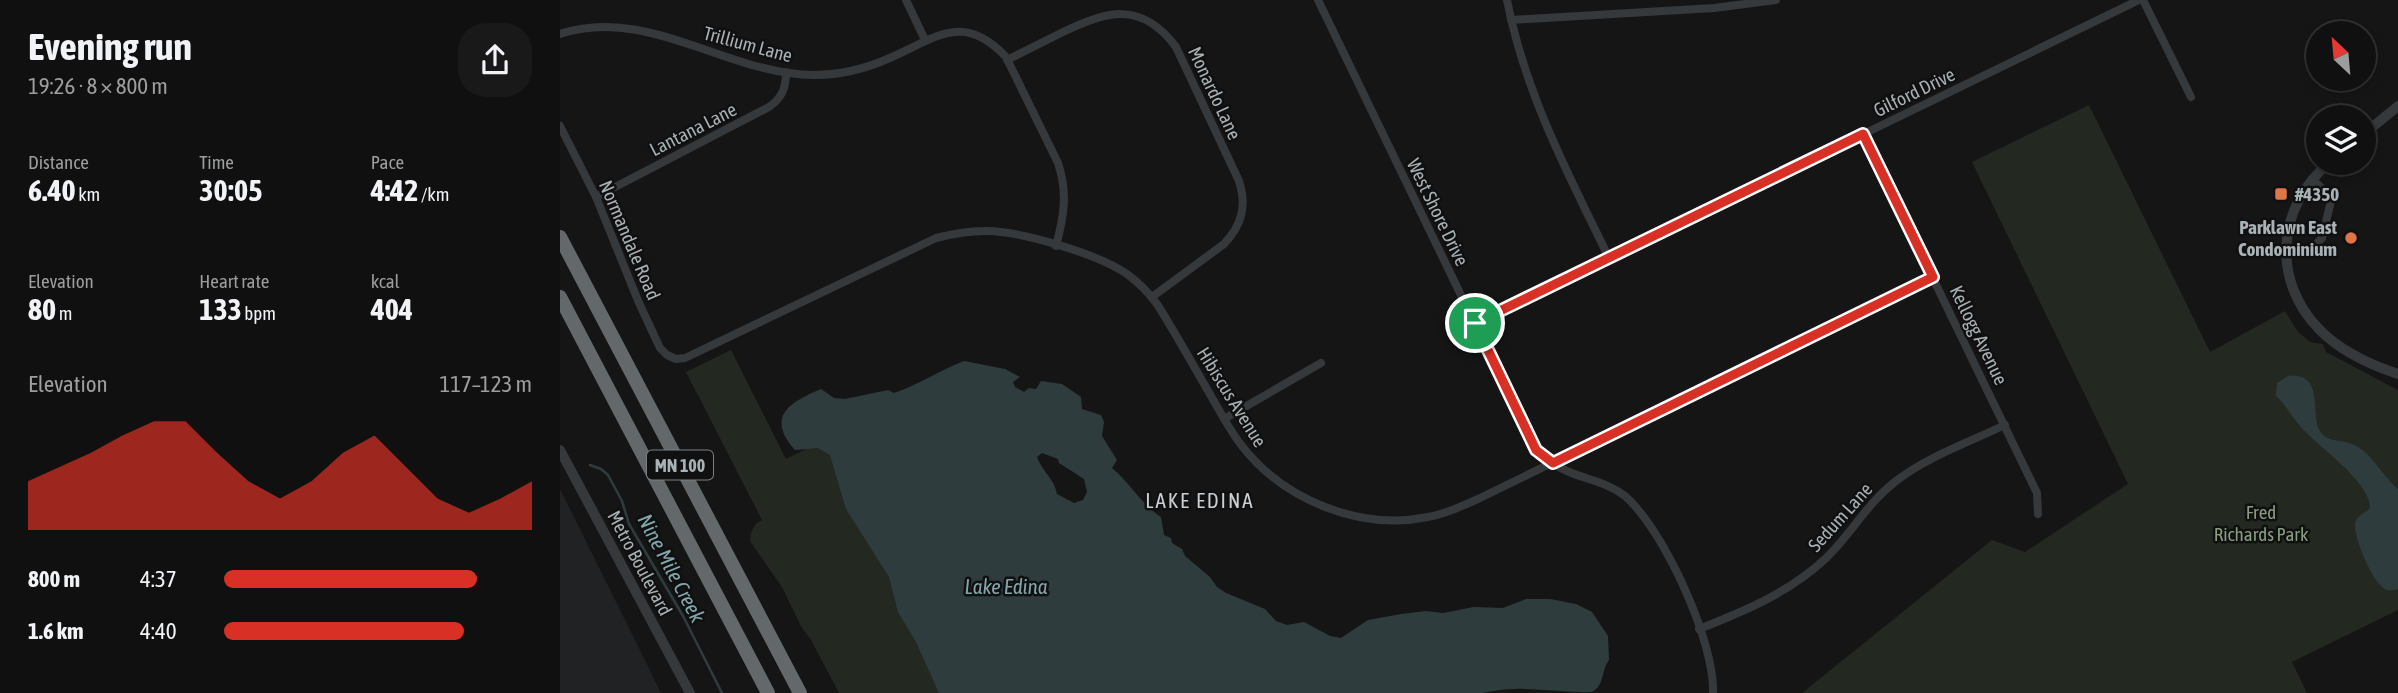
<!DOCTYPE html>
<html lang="en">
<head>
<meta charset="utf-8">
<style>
  :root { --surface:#101010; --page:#191919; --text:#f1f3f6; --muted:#9c9d9f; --line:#303030; --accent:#d93025 }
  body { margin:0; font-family:"Asap Condensed",sans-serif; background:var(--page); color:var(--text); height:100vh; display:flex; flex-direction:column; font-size:26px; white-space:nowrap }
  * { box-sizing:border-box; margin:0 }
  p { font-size:23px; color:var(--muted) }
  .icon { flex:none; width:38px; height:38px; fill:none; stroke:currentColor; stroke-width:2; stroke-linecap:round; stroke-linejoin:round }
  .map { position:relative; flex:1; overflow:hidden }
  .panel { display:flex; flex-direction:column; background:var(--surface); width:560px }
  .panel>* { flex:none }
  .needle { width:46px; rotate:334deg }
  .tools { position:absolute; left:1746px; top:21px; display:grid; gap:14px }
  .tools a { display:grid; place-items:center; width:70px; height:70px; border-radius:50%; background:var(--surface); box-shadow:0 4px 10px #0003,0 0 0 2px var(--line); font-size:35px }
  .pin { position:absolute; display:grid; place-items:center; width:60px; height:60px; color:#fff; margin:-30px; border:4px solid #fff; border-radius:50%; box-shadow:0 2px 7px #0007 }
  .round { display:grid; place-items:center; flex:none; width:74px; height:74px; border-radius:28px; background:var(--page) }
  .headline { display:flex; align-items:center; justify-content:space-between; height:119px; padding:0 28px }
  h1 { font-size:38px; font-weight:700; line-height:52px }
  .stats { display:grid; grid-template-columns:repeat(3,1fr); gap:10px; height:119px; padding:7px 28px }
  .stats div { display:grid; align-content:center }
  .stats b { font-size:30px; font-weight:700 }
  .stats small { font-size:19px; font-weight:400 }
  .stats p { font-size:19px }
  .chart { height:196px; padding:14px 28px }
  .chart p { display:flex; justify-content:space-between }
  .chart svg { width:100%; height:126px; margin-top:7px; fill:var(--accent); opacity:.7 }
  ul { padding:0 28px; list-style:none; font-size:23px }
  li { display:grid; grid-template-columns:112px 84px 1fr; align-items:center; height:52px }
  li i { height:18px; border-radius:9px; background:var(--accent) }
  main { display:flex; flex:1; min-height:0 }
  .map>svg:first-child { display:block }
  .built { fill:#212223 }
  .green { fill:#232821 }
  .water { fill:#2f3c3e; fill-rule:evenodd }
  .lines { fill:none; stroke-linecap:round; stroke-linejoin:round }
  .stream { stroke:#2f3c3e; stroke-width:2.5 }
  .minor { stroke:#36393b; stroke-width:8 }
  .tertiary { stroke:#36393b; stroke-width:10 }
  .motorway { stroke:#63686b; stroke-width:14 }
  .route-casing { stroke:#fff; stroke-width:14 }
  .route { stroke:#d93025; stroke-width:9 }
  .poi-dot { fill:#de7645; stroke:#101011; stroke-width:2.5 }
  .labels { text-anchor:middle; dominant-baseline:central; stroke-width:5; stroke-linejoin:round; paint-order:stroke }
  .shield { fill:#101011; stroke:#7a8184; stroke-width:2 }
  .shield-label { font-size:18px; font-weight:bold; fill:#a8b1b5 }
  .street-label { font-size:19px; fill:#a8b1b5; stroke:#101011 }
  .poi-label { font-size:19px; font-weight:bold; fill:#a8b1b5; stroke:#101011; text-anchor:start }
  .park-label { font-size:19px; fill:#899e81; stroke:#101011 }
  .neighbourhood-label { font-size:21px; letter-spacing:2px; fill:#c9ced2; stroke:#101011 }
  .water-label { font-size:21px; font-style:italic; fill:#83a7ad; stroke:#101011 }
</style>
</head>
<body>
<main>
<section class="panel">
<div class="headline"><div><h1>Evening run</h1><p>19:26 · 8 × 800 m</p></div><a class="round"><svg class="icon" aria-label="share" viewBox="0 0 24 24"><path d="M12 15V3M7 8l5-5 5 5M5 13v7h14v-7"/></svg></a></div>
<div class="stats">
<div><p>Distance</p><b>6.40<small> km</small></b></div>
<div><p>Time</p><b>30:05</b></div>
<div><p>Pace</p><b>4:42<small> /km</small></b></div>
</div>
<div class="stats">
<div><p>Elevation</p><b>80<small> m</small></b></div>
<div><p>Heart rate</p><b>133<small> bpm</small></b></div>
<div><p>kcal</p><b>404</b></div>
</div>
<div class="chart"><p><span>Elevation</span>117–123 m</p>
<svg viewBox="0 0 160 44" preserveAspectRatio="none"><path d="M0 44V27L10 22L20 17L30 11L40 6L50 6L60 17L70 27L80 33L90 27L100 17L110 11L120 22L130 33L140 38L150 33L160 27V44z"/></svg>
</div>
<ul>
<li><b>800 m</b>4:37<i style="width:82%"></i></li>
<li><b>1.6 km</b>4:40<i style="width:78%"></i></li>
</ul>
</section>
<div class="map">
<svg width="1838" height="693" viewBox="0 0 1838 693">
  <rect width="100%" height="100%" fill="#151516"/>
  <polygon class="built" points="0,489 65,620 101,693 0,693"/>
  <g class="green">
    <polygon points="1529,105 1650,352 1725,311 1738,332 1750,342 1763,344 1766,352 1838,390 1838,610 1732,662 1747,693 1242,693 1432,540 1465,552 1568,484 1412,162"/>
    <path d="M 171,350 L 226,459 L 276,434 L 402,693 L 279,693 L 251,640 L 242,628 L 222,587 L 190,541 C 190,531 194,524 202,520 L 126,372 Z"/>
  </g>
  <g class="water">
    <path d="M 404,361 L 445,369 L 460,377 L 453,382 L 455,387 L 464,392 L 469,388 L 476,389 L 481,381 L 502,384 L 521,397 L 522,409 L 541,415 L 544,422 L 542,436 L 557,460 L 552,468 C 570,483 583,506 601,517 L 604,535 L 611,538 L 612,543 L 622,549 L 625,556 L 650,577 L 657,587 L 666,593 L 705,609 L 716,621 L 727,625 L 744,622 L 770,636 L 781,638 L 808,620 L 841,614 L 866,611 L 883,613 L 914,607 L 943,608 L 966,599 L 990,599 L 1016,604 L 1032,612 L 1048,636 L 1049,660 C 1041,670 1045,685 1032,692 C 1017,693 973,688 955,689 C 944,689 933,691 922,693 L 379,693 L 356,642 L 338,612 L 329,577 L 286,509 L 270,455 L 258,448 L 235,450 C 206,417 228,403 261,389 L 274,398 L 285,399 L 328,390 L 334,393 C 358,385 380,370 404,361 ZM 482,453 L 498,459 L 499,463 L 524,479 L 527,492 L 523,500 L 514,503 L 497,494 C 495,480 482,471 477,457 Z"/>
    <path d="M 1728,376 C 1764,372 1751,412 1759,429 C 1765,443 1780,439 1792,444 C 1812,452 1822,476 1838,489 L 1838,589 C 1834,590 1831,591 1827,590 C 1813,585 1794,538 1795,524 C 1796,515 1805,514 1810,508 C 1811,482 1757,446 1740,426 C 1731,416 1727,406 1716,396 L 1717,383 Z"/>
  </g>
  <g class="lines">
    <polyline class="stream" points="30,465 41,469 48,475 62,501 69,524 123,616 162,693"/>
    <g class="minor">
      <polyline points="346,0 365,40"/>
      <path d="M 758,0 L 976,450 C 985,458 995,466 1007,471 C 1027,480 1047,482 1065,496 C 1104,530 1155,642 1153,693"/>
      <path d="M 947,0 C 965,93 1008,174 1049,258"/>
      <polyline points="1583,0 1631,97"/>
      <polyline points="951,20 1154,8 1216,0"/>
      <path d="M 0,34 C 88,5 168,75 254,75 C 281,75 308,68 332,57 C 377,37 404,12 446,57 L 498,163 C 508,193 504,216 496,246"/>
      <path d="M 447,60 C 465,51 483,42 501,33 C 547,11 581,0 616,47 L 679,181 C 687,206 682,225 664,244 L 592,297"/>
      <path d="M 0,126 L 36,197 L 79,303 L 100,348 L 107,355 L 116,359 L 125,358 L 376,238 C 392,234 407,231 424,231 C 458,230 538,254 567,274 C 578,282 588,292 597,304 C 616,334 633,365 651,396 C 661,413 670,431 682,446 C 724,500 800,531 868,517 C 886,514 902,506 918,499 L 1373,277"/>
      <polyline points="1303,134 1477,493 1478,514"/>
      <path d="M 36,197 L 209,107 C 222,98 226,88 226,72"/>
      <polyline points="1726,252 1751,250 1762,238 1771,201 1768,194 1752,179"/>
      <polyline points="915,323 1579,0"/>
      <polyline points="664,419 761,363"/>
      <path d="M 1139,629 C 1185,611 1228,593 1264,560 C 1291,535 1306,504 1336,481 C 1367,457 1409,442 1445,425"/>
    </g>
    <g class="tertiary">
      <polyline points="1804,134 1838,106"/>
      <path d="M 1769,163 C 1717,206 1711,280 1759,329 C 1779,350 1811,365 1838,374"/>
      <polyline points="0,450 130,693"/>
    </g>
    <g class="motorway">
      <polyline points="0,237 240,693"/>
      <polyline points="0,297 208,693"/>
    </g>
  </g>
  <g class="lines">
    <defs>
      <polygon id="route" points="1303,134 1373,277 993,463 976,450 915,323"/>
    </defs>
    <use href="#route" class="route-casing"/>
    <use href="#route" class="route"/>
  </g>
  <g class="poi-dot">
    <rect x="1714" y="187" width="14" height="14" rx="3.5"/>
    <circle cx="1791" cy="238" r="7"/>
  </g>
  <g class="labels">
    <rect class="shield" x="87" y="450.5" width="66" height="29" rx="5"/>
    <g class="shield-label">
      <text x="120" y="465">MN 100</text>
    </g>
    <g class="street-label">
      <text transform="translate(188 44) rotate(15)">Trillium Lane</text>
      <text transform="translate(1354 92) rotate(-26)">Gilford Drive</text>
      <text transform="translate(655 93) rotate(65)">Monardo Lane</text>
      <text transform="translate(133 129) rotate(-27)">Lantana Lane</text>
      <text transform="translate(878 212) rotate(64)">West Shore Drive</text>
      <text transform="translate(70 240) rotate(67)">Normandale Road</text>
      <text transform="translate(1419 335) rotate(64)">Kellogg Avenue</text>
      <text transform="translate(672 397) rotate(58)">Hibiscus Avenue</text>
      <text transform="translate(1280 517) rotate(-48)">Sedum Lane</text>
      <text transform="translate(80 563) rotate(62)">Metro Boulevard</text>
    </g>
    <g class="poi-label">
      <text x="1735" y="194">#4350</text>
      <text x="1777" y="227" text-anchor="end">Parklawn East<tspan x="1777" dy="22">Condominium</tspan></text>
    </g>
    <g class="park-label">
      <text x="1701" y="512">Fred<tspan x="1701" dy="22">Richards Park</tspan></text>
    </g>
    <g class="neighbourhood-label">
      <text x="640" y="500">LAKE EDINA</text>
    </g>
    <g class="water-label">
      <text transform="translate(112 568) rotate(62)">Nine Mile Creek</text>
      <text x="446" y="586">Lake Edina</text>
    </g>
  </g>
</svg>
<div class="tools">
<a><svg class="needle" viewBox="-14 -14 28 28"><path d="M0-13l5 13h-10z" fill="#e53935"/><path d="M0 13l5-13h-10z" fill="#9c9d9f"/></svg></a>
<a><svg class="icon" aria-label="layers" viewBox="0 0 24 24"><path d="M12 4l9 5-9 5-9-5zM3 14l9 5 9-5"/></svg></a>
</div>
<div class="pin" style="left:915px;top:323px;background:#1e9e55"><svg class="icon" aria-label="arrive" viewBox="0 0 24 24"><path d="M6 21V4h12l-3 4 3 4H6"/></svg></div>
</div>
</main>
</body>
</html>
